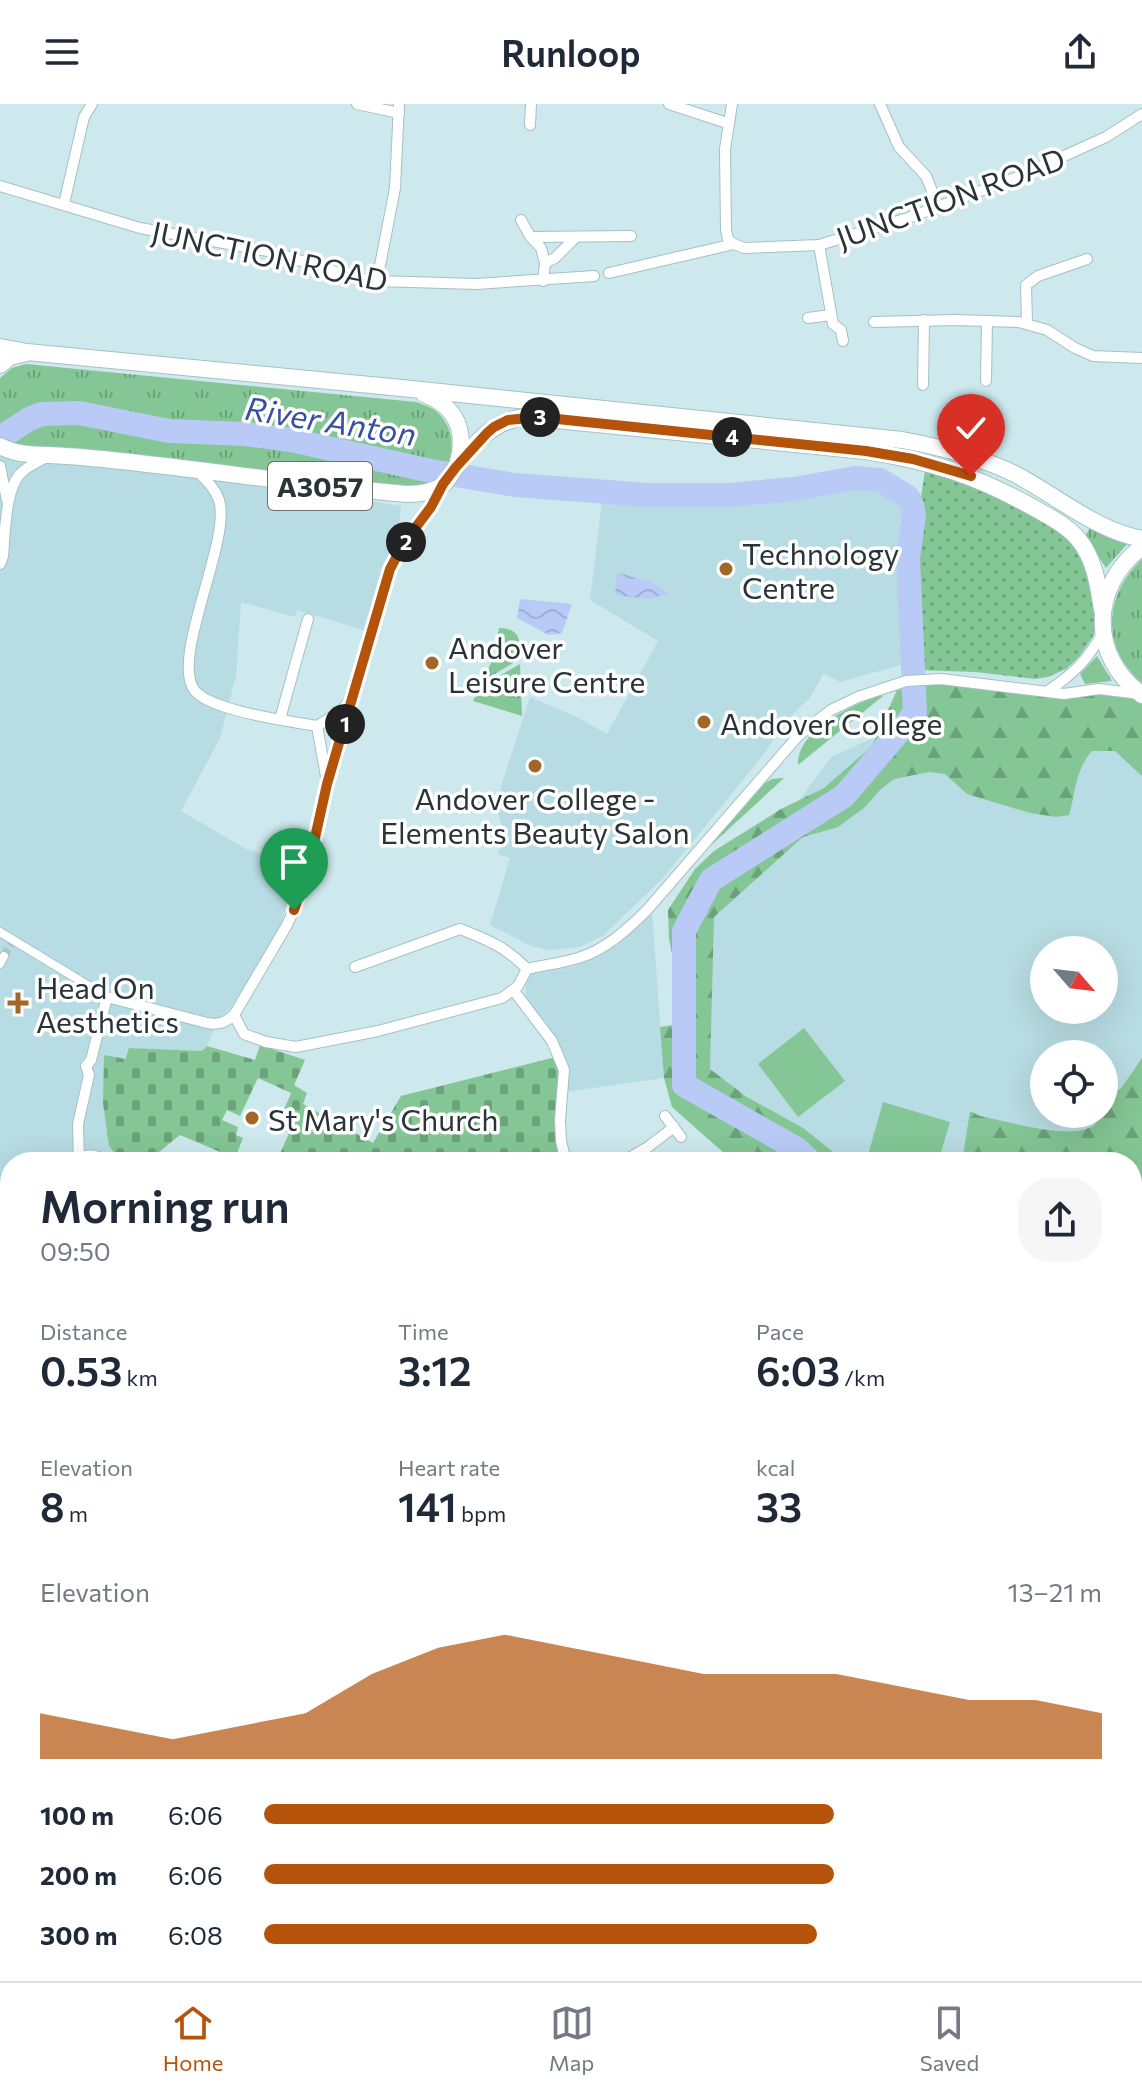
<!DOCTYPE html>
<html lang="en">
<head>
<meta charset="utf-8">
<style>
  :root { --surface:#fff; --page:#f6f6f7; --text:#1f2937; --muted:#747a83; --line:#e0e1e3; --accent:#b45309 }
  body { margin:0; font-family:Commissioner,sans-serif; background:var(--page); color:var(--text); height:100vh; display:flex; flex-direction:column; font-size:30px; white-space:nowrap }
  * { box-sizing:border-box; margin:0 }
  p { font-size:26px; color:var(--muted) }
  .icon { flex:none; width:44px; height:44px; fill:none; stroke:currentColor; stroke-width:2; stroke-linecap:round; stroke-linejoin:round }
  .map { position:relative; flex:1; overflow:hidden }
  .details { position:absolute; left:0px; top:1048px; width:1142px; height:830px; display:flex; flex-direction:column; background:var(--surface); border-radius:32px 32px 0 0; box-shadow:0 8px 32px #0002 }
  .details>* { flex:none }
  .needle { width:52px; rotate:118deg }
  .fabs { position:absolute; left:1030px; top:832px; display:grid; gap:16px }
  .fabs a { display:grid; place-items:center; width:88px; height:88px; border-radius:50%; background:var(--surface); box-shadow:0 8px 32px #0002; font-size:40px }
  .pin { position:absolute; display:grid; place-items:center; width:68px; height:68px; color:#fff; margin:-82px -34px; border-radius:50% 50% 50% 0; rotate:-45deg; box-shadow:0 0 8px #0007 }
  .pin .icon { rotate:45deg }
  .km { position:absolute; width:40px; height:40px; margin:-20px; border-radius:50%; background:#222; color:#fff; font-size:22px; line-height:40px; text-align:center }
  .round { display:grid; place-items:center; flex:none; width:84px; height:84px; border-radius:32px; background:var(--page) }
  .headline { display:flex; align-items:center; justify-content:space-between; height:136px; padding:0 40px }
  h1 { font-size:44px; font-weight:600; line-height:60px }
  .metrics { display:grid; grid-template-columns:repeat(3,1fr); gap:12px; height:136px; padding:8px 40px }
  .metrics div { display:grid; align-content:center }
  .metrics b { font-size:40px; font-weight:600 }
  .metrics small { font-size:22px; font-weight:400 }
  .metrics p { font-size:22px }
  .chart { height:224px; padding:16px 40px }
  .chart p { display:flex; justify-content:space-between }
  .chart svg { width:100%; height:144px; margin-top:8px; fill:var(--accent); opacity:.7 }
  ul { padding:0 40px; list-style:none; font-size:26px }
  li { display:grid; grid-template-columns:128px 96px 1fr; align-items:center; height:60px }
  li i { height:20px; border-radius:10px; background:var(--accent) }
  header { display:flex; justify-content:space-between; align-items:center; height:104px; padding:0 40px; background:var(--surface); font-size:36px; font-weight:600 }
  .tab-bar { display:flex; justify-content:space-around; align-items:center; height:112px; border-top:2px solid var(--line); background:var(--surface); font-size:22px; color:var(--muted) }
  .tab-bar a { display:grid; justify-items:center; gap:4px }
  .tab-bar .active { color:var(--accent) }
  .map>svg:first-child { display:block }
  .built { fill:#b8dce3; fill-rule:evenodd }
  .grass { fill:url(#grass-tufts) }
  .forest { fill:url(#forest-firs) }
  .cemetery { fill:url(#cemetery-stones) }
  .park { fill:url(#park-dots) }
  .pitch { fill:#84c695 }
  .water { fill:url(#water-waves) }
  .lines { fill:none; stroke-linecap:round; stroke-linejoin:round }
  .river { stroke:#b9caf6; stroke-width:24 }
  .pedestrian-tunnel { stroke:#acc5c9; stroke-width:8; stroke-dasharray:8 4; stroke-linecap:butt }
  .pedestrian-casing { stroke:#a5c0c5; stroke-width:10 }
  .minor-casing { stroke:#a5c0c5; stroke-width:12 }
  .primary-casing { stroke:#a5c0c5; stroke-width:18 }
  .pedestrian { stroke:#fff; stroke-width:8 }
  .minor { stroke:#fff; stroke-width:10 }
  .primary { stroke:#fff; stroke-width:16 }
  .route-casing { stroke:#fff; stroke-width:16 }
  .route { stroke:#b45309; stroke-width:10 }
  .poi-dot { fill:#a26727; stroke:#fff; stroke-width:3 }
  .labels { text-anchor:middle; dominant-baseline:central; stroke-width:7; stroke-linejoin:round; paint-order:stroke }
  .shield { fill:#fff; stroke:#6a7172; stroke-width:2 }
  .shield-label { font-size:28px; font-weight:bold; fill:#2a3436 }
  .street-label { font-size:30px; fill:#2a3436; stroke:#fff }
  .poi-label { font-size:30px; fill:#2a3436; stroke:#fff; text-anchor:start }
  .water-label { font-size:32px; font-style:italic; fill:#374fa3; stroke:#fff }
</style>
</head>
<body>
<header><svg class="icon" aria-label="menu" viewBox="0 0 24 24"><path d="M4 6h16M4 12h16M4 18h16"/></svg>Runloop<svg class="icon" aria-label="share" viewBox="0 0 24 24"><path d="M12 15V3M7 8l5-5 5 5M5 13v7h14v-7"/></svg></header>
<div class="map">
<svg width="1142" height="1877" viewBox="0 0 1142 1877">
  <defs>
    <pattern id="grass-tufts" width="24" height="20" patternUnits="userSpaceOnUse" patternTransform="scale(2)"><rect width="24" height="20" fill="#84c695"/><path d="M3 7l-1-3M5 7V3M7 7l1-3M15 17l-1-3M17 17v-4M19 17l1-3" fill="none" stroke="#6ca27a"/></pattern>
    <pattern id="forest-firs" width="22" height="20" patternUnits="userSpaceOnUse" patternTransform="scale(2)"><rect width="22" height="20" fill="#84c695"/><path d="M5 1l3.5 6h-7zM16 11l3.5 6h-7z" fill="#6ca27a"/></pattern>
    <pattern id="cemetery-stones" width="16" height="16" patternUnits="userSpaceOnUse" patternTransform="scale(2)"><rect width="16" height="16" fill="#84c695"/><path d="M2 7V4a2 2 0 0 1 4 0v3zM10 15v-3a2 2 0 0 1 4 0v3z" fill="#6ca27a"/></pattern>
    <pattern id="park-dots" width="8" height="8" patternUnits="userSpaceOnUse" patternTransform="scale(2)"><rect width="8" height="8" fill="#84c695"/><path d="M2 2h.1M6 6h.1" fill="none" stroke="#6ca27a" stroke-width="1.8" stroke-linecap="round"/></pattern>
    <pattern id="water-waves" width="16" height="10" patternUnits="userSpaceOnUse" patternTransform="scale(2)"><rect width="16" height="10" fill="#b9caf6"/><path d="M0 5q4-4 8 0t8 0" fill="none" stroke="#9faed4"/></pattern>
  </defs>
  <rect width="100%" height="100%" fill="#cde9ee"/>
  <g class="built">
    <polygon points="0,350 11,356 216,372 401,402 399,426 367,527 297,506 295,513 241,498 236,572 220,634 181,707 248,746 301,756 272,848 214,925 207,942 202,947 129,944 103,999 109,1042 122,1058 10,1058 10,1091 7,1092 0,1089"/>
    <polygon points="841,383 886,387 901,394 908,557 904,560 840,578 824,569 810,594 788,615 764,650 664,773 604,831 580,843 549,846 533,843 490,821 510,754 498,750 504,728 495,701 530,593 579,614 607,630 658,537 590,496 602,397 660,403 719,399"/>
    <path d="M 953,597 L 1142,651 L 1142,1329 L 1132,1058 L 834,1058 L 710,965 L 713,813 L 831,653 ZM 1044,846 L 1104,846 L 1104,906 L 1044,906 ZM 1044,950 L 1104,950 L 1104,1010 L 1044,1010 Z"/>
    <polygon points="652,807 664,974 558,989 560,966 547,928 525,904 527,866 572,863 622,834"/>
  </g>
  <g class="grass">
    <path d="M 26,260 L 416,298 C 424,301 432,303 438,309 C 459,328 456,367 429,380 C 424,382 417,383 411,384 L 128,350 L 19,343 L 2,335 L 0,332 L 0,274 L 12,264 Z"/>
    <polygon points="1091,422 1128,439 1106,464 1085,432"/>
    <path d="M 1142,455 L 1142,579 C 1100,543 1104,491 1142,455 Z"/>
    <path d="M 499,524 C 523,525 520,538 518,556 L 483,577 L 494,552 Z"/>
    <polygon points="1097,552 1112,577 1085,580 1080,570"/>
    <polygon points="520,560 522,612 473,597 480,583"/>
    <path d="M 880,591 L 883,592 L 798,661 C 796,626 853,601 880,591 Z"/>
    <polygon points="784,674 708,744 765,679 772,675"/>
    <polygon points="10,1116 10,1192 6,1197 0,1190 0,1127"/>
    <polygon points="1142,1794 1142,1877 1114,1877 1113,1868 1132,1868 1132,1805"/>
  </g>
  <g class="forest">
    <path d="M 946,579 L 1120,591 L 1142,598 L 1142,672 L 1115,647 L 1092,647 C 1075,666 1076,688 1069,711 L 1056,713 L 1030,709 L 967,690 L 945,670 L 929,668 L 894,675 L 880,686 L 864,704 L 838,723 L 803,733 L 714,813 L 710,965 L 747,993 L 803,1024 L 846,1058 L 734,1058 L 672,1003 L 664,974 L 660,923 L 674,921 L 673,854 L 669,835 L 668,806 L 695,765 L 714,747 L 781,705 L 824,684 L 872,642 L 897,586 Z"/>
    <path d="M 1142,954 L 1142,1752 L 1132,1762 L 1132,1720 L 1136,1714 L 1137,1650 L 1132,1650 L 1132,1058 L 962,1058 L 970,1007 L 980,1012 C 1007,1017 1064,1035 1089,1024 C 1095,1022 1098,1016 1102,1010 L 1104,1010 L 1104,1002 L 1109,994 L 1122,983 Z"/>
  </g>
  <polygon class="cemetery" points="260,941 305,956 294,981 307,989 303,1000 373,1039 401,992 556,953 560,966 562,1058 261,1058 263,1052 269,1055 272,1049 279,1052 289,1029 277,1022 291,989 258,974 240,1012 227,1006 222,1016 238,1023 236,1031 243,1034 236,1052 250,1058 244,1058 180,1031 147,1058 122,1058 109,1042 103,999 104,951 125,955 129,944 202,947 207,942 255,956"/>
  <g class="park">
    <polygon points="925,367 981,384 1055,423 1079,446 1093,482 1096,525 1092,534 1078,554 1066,565 1048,573 1035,575 975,568 917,566 912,452"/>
    <polygon points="0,1224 10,1227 10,1614 0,1612"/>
    <polygon points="10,1814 10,1868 40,1868 39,1877 0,1877 0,1815"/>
  </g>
  <g class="pitch">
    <polygon points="804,924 845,977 798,1013 758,960"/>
    <polygon points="883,998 950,1018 938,1058 866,1058"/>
    <polygon points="0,1450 10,1451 10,1547 0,1545"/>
  </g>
  <g class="water">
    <polygon points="617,468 652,479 670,489 649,495 615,491"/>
    <polygon points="520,495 572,500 562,529 549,531 517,514"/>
  </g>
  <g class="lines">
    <g class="river">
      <polyline points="3,332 29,315 42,310 79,309 169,327 245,330 291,336 431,367 515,381 648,391 728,391 794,385 855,374 880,376 908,393 912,401 914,411 908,454 915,609 844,692 711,776 684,827 684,981 797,1045 811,1058"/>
      <polyline points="1132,1330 1142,1339"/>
    </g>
    <polyline class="pedestrian-tunnel" points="4,852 13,837"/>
    <defs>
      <g id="pedestrian">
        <polyline points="0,828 107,893"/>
        <polyline points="0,860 4,852"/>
      </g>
      <g id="minor">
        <polyline points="357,0 399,9"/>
        <polyline points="669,0 727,19"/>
        <polyline points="732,0 725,45 726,126 728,135 734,140"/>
        <polyline points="880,0 899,43 926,72 938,102"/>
        <polyline points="530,21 531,0"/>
        <polyline points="0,82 140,124 273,148 355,174 377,177 476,180 594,172"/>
        <polyline points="64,100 84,13 92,0"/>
        <polyline points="521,116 530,132 541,144 545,159 543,177"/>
        <polyline points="531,133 631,132"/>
        <polyline points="819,141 833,220 841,226 843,237"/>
        <polyline points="545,159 555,154 575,134"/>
        <polyline points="609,169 734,140 744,144 819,141 908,114 1020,72 1106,33 1142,10"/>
        <polyline points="377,177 395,84 399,0"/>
        <polyline points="808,214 831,211"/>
        <polyline points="874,218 956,216 1019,218 1047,226 1075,244 1093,252 1142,254"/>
        <polyline points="1027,219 1026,181 1038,172 1087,155"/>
        <polyline points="986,277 987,217"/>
        <polyline points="923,281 924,216"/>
        <polyline points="0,362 7,396"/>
        <path d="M 197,367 C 206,376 215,384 219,396 C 232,436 169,556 195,587 C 212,607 289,617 317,622 L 341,607 L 350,596"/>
        <path d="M 0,460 L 3,452 C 5,431 5,386 20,370 C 27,362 38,358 47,353"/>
        <path d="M 1048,587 C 1073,570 1088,556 1103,528"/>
        <polyline points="280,615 308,515"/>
        <polyline points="317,622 327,678"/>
        <path d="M 355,863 L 460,825 C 488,836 506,843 527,865"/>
        <path d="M 527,865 C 544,861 562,859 578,854 C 605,846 628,825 647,806 L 798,632 L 831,606 L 858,593 L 906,577 L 941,575 L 1064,590 L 1099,585 L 1140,590"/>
        <polyline points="514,887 552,937 564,966 560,1016 561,1037 566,1058"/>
        <polyline points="234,911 244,930 266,938 296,943 378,927 502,894 518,882 527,865"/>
        <polyline points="665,1012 681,1033"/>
        <path d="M 79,1053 C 91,1050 97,1051 107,1058"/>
        <path d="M 79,1058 L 78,1020 L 89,971 L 86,962 L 91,956 L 107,893 L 207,919 C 218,921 225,919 234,911 L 287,821 L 299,795 L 313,746 L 327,680 L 390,465 C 403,435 428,412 443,382"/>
        <polyline points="622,1058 648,1043 674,1023"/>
        <polyline points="0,1625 10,1627"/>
        <polyline points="334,1868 334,1877"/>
        <polyline points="574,1868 578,1877"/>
        <polyline points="704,1868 706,1877"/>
        <polyline points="921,1868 929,1877"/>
        <polyline points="116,1877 116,1868"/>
        <polyline points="937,1877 938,1868"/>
      </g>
      <g id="primary">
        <path d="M 0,243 L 27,248 L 412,285 L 902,336 C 941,343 980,353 1015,370 C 1057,392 1095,426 1142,435"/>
        <polyline points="0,261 10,253 26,249"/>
        <path d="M 424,290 C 457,303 467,327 457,361"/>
        <path d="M 0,342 C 20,353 43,350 66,352 C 84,353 102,355 121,357 C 216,367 311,382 407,390 C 419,390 434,388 444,380 C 448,376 452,369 455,364 C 475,339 493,316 526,313 L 866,347 C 931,357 977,372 1034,404 C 1050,413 1068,422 1079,436 C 1095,456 1098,481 1102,506"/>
        <path d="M 1142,443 C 1090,482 1089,552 1142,591"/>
        <polyline points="0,1116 10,1108"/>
        <polyline points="0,1201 10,1210"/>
        <polyline points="1132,1786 1142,1778"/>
        <polyline points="1090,1868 1098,1877"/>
      </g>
    </defs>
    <use href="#pedestrian" class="pedestrian-casing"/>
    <use href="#minor" class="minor-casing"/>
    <use href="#primary" class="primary-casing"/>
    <use href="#pedestrian" class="pedestrian"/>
    <use href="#minor" class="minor"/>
    <use href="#primary" class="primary"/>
  </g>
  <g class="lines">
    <defs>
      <polyline id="route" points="294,806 308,765 327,680 390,465 404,439 431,403 443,380 456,363 487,329 494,323 508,316 538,313 866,347 913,355 971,372"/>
    </defs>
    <use href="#route" class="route-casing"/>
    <use href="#route" class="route"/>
  </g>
  <g class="poi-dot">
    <circle cx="726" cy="465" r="8"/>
    <circle cx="432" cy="559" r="8"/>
    <circle cx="704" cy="618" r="8"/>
    <circle cx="535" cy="662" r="8"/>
    <path d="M14 887h8v8h8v8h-8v8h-8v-8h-8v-8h8z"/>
    <circle cx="252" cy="1014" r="8"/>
  </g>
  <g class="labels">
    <rect class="shield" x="268" y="358" width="104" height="48" rx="6"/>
    <g class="shield-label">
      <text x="320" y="382">A3057</text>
    </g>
    <g class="street-label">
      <text transform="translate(950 93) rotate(-20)">JUNCTION ROAD</text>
      <text transform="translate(270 151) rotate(12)">JUNCTION ROAD</text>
    </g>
    <g class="poi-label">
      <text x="742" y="448">Technology<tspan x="742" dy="34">Centre</tspan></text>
      <text x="448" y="542">Andover<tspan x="448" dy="34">Leisure Centre</tspan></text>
      <text x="720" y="618">Andover College</text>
      <text x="535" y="693" text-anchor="middle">Andover College -<tspan x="535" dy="34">Elements Beauty Salon</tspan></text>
      <text x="36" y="882">Head On<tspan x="36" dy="34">Aesthetics</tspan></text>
      <text x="268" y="1014">St Mary's Church</text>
    </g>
    <g class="water-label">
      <text transform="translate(331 316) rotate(9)">River Anton</text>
    </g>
  </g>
</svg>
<div class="fabs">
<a><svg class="needle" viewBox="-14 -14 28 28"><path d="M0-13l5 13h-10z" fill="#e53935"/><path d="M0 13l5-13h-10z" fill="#747a83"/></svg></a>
<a><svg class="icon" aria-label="locate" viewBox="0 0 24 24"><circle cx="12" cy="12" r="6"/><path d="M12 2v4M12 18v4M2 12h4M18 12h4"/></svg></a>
</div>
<div class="pin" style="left:294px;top:806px;background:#1e9e55"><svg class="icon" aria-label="arrive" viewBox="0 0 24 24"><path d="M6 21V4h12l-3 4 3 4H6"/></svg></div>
<div class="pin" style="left:971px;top:372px;background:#d93025"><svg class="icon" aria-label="check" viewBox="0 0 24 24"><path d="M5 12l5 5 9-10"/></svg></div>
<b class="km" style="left:345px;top:620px">1</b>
<b class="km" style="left:406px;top:438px">2</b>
<b class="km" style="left:540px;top:313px">3</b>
<b class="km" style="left:732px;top:333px">4</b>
<section class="details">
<div class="headline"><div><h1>Morning run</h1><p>09:50</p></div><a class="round"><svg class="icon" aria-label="share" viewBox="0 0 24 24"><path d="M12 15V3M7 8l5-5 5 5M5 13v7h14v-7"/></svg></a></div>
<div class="metrics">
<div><p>Distance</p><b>0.53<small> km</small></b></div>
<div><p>Time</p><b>3:12</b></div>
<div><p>Pace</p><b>6:03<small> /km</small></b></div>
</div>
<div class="metrics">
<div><p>Elevation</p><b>8<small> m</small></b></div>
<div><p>Heart rate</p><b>141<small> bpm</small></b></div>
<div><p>kcal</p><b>33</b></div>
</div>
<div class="chart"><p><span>Elevation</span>13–21 m</p>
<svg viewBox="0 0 160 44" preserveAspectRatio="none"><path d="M0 44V30L10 34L20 38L30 34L40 30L50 18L60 10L70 6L80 10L90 14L100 18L110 18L120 18L130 22L140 26L150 26L160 30V44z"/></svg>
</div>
<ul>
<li><b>100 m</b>6:06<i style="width:68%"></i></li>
<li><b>200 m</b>6:06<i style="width:68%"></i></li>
<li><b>300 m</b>6:08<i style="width:66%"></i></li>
</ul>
</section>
</div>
<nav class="tab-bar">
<a class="active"><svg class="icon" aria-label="home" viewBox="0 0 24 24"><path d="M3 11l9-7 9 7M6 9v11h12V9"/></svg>Home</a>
<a><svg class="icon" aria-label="map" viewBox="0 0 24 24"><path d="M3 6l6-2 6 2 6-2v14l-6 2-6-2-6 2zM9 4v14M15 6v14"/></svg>Map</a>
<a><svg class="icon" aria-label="saved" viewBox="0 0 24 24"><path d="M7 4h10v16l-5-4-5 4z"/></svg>Saved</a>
</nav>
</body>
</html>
